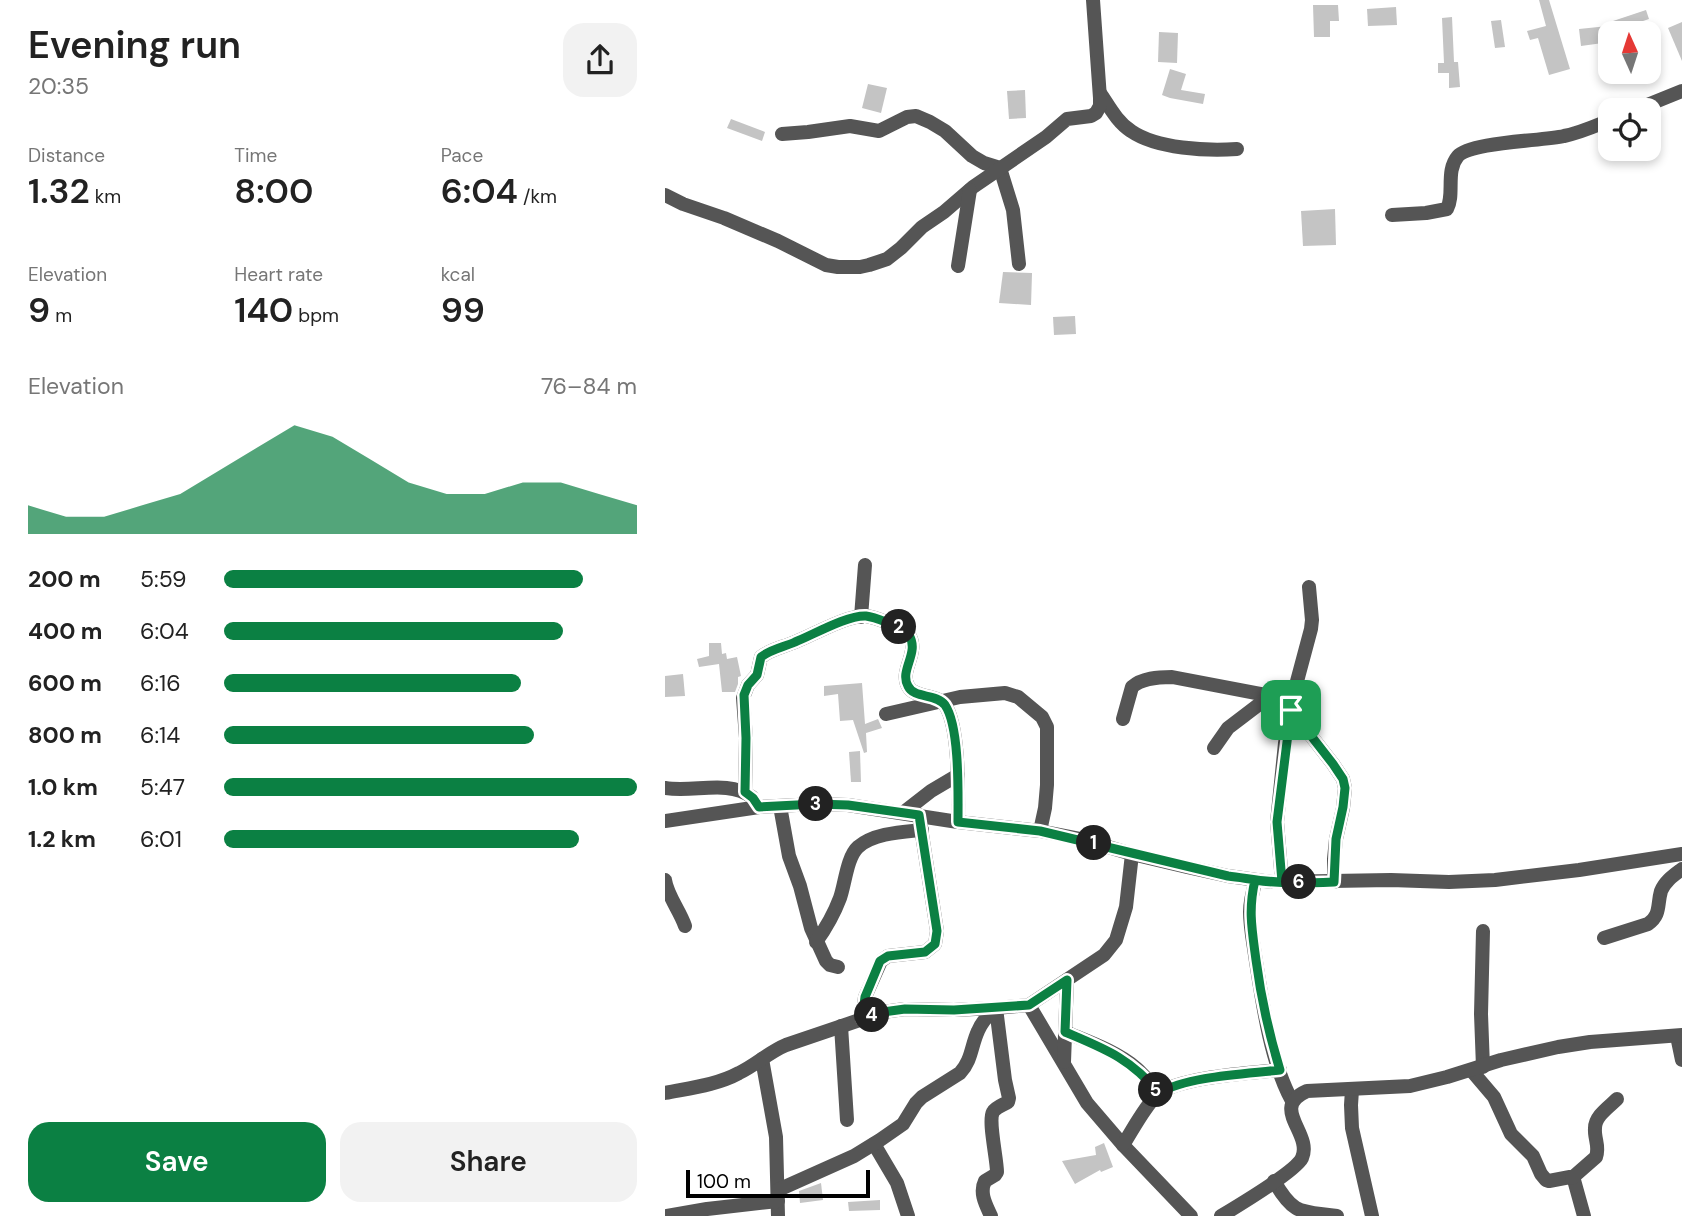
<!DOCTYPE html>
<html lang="en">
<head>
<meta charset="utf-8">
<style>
  :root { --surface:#fff; --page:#f2f2f2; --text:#222; --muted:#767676; --accent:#0b8043 }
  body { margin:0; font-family:"DM Sans",sans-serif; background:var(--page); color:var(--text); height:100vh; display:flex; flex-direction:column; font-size:26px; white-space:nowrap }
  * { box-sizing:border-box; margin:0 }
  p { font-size:23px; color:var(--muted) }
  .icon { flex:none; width:38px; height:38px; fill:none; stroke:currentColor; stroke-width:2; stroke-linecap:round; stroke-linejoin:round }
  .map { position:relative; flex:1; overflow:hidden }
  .sheet { display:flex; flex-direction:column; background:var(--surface); width:665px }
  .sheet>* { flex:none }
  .needle { width:46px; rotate:357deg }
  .fabs { position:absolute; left:933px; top:21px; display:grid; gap:14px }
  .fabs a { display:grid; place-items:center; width:63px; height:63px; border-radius:14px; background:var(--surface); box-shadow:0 4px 10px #0003; font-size:35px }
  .scale { position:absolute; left:21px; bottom:18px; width:184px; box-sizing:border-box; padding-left:7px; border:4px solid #000; border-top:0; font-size:19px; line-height:24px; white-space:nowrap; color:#000; -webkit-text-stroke:5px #fff; paint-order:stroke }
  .pin { position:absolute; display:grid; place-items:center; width:60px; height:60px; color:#fff; margin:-30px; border-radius:14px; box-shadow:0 4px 10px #0006 }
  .km { position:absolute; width:35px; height:35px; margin:-18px; border-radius:50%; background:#222; color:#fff; font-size:19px; line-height:35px; text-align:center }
  .round { display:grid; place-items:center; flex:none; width:74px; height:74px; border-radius:21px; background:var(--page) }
  .head { display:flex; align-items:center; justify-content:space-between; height:119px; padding:0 28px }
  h1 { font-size:38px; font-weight:600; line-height:52px }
  .stats { display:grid; grid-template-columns:repeat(3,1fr); gap:10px; height:119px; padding:7px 28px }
  .stats div { display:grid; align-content:center }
  .stats b { font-size:35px; font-weight:600 }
  .stats small { font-size:19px; font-weight:400 }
  .stats p { font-size:19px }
  .chart { height:196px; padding:14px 28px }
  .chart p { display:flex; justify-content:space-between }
  .chart svg { width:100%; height:126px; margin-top:7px; fill:var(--accent); opacity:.7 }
  .cta { display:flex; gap:14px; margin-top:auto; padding:14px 28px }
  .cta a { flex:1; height:80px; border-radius:21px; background:var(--accent); color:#fff; font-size:28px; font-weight:600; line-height:80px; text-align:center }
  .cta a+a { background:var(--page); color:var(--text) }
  ul { padding:0 28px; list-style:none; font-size:23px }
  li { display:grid; grid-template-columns:112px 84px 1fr; align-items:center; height:52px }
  li i { height:18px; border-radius:9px; background:var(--accent) }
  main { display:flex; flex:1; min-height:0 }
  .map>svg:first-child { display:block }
  .building { fill:#c4c4c4 }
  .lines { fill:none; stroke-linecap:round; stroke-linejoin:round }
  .minor { stroke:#555; stroke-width:14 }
  .route-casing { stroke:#fff; stroke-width:14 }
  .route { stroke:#0b8043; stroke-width:9 }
</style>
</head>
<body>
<main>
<section class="sheet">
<div class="head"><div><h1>Evening run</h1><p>20:35</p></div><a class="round"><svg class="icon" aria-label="share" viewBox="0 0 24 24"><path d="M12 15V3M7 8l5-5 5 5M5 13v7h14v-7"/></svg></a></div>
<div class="stats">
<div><p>Distance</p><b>1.32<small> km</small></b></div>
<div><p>Time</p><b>8:00</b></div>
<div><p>Pace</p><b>6:04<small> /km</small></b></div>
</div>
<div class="stats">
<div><p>Elevation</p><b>9<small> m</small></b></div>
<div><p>Heart rate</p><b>140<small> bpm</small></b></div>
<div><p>kcal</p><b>99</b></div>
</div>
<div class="chart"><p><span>Elevation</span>76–84 m</p>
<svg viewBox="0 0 160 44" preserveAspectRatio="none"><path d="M0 44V34L10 38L20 38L30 34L40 30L50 22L60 14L70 6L80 10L90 18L100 26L110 30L120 30L130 26L140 26L150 30L160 34V44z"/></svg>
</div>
<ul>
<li><b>200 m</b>5:59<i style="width:87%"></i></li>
<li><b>400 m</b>6:04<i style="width:82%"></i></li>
<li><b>600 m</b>6:16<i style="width:72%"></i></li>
<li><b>800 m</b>6:14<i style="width:75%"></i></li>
<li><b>1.0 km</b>5:47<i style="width:100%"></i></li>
<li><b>1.2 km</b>6:01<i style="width:86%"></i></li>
</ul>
<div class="cta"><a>Save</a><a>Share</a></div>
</section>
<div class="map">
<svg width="1017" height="1216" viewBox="0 0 1017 1216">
  <rect width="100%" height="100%" fill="#fff"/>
  <g class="building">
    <polygon points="874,0 884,0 905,69 884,75 873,38 865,40 862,31 881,26"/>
    <polygon points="648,5 673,5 674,21 665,21 665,37 649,37"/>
    <polygon points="731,7 732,25 703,26 702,9"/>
    <polygon points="981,10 984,19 954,29 955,33 945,33 945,42 916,46 914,29 943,26 942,23"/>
    <polygon points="787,17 789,62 793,62 795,87 784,88 784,73 773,73 773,63 779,63 777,18"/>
    <polygon points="836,20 840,47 830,48 826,21"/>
    <polygon points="1017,22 1017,61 1003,28"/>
    <polygon points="494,32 513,33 512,63 493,62"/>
    <polygon points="505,69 521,74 516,90 540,94 538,104 505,98 497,95"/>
    <polygon points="203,84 222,88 216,113 197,108"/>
    <polygon points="360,90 361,118 344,119 342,91"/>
    <polygon points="66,119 100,132 97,141 62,128"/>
    <polygon points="670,209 671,245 638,246 636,211"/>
    <polygon points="338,272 367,273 366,305 334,303"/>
    <polygon points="410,316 411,334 389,335 388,317"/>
    <polygon points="44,643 56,643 57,654 61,653 62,659 72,657 76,676 73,677 73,684 70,692 57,692 54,664 34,667 32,659 44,656"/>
    <polygon points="18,674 20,696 0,697 0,676"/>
    <polygon points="197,683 200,724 213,719 217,728 201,733 202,752 199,753 188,720 175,721 173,694 159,696 159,686"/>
    <polygon points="195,751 196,782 186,782 184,752"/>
    <polygon points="439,1143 448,1167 436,1172 435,1170 410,1184 397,1161 431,1155 430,1147"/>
    <polygon points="156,1183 158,1200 135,1203 134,1191"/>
    <polygon points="215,1200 215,1210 184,1211 183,1202"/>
  </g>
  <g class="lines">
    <g class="minor">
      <path d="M 435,93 C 444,106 452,122 466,131 C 492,149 542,151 572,149"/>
      <polyline points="970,110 1017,91"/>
      <polyline points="117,134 143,132 185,126 214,131 242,117 251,116 265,122 280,131 307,156 319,163 335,168 348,210 354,264"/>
      <polyline points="0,195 18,204 59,218 113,241 161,265 173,267 195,267 204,265 222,259 236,248 257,227 279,212 308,187 381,137 402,119 426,116 431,113 435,106 435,98 428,0"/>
      <path d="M 727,215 L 761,213 L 782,209 C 790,194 780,171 793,156 C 805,142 877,141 899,136 C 915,133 930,126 945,120"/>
      <polyline points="293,266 305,190"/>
      <polyline points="196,617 200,565"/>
      <polyline points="626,710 668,764 678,779 680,788 678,808 671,839 669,859 669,882"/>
      <polyline points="221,714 295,697 340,693 353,697 377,717 382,727 382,785 380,808 375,831"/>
      <path d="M 458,719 L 467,687 C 477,678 493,677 507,677 L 627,700"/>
      <polyline points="549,748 563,728 605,696"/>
      <path d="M 0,788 C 29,793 62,779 87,797"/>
      <path d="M 80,792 L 81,738 L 78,698 L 83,685 L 92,675 L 96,657 C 106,649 119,647 130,642 C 148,635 182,615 201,616 C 209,617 218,621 226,624 C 233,626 240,628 244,635 C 255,653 234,670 243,686 C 249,699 271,693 280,705 C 295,727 293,795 293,822"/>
      <polyline points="115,806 124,856 135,886 146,928 161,961 165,965 173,967"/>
      <polyline points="239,812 266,791 293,775"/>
      <polyline points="0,821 94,807 151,804 183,805 293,822 375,831 416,839 467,854 522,867 563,876 607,882 726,880 784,882 830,880 914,870 1017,854"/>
      <path d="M 0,880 C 2,895 15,911 20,926"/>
      <path d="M 591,880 C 588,890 585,901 585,912 C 585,926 588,941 590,955 C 597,1000 605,1061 627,1101"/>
      <polyline points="617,882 612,822 620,743 627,700 646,629 647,620 644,587"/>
      <polyline points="818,931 816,1014 818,1067"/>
      <path d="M 939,938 L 983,924 C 996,915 992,905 996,891 C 1000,881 1009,875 1017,869"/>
      <path d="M 151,942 C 161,928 169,914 175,898 C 180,884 182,857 193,847 C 209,833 237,832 257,830"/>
      <polyline points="364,1005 422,1103 458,1145 526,1216"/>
      <polyline points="197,1019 200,997 216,961 223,956 260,952 270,944 272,931 254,815"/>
      <polyline points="176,1026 182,1120"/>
      <path d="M 400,1032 C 424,1042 451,1051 471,1068 C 480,1076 487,1085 494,1093"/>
      <polyline points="1012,1036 1017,1060"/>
      <polyline points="97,1059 111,1137 113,1216"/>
      <polyline points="399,1062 402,980"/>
      <polyline points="806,1070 829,1097 846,1134 868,1156 876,1174 881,1180 884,1181 905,1177 909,1180 919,1216"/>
      <polyline points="687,1090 686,1105 687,1128 707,1216"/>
      <path d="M 0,1093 C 25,1088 52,1085 74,1073 C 91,1065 104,1052 121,1045 L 218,1012 L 240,1009 L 289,1010 L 331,1008 L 364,1005 L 439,955 L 451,940 L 461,907 L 467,854"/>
      <polyline points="209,1144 232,1183 243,1216"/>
      <path d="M 458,1145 C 467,1131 480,1106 492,1095 C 513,1077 586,1073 615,1070"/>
      <path d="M 907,1178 L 931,1157 C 935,1146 929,1139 930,1128 C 930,1116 944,1107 952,1099"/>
      <path d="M 609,1181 C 629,1216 636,1211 672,1216"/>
      <path d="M 113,1190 L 189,1156 L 215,1140 L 238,1124 L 251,1103 L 257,1097 L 295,1073 C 307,1060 306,1046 313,1031 C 317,1021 323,1015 331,1008"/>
      <polyline points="2,1216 42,1209 113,1201"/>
      <path d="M 326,1216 C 321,1205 314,1193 320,1181 L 330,1175 L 332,1172 C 332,1159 323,1121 328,1112 C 331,1107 338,1105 343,1102 L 344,1098 L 340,1080 L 331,1008"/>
      <path d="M 556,1216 C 571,1207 631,1171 637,1158 C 648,1133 604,1108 642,1091 L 745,1086 L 782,1077 L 836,1060 L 893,1047 L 925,1042 L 1017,1035"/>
    </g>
  </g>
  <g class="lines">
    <defs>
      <path id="route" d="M 626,710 L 612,822 L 617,882 C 599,882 581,878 563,876 L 375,831 L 293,822 C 293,795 295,727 280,705 C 271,693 249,699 243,686 C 234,670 255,653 244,635 C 240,629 233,626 226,624 C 218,621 209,617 201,616 C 182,615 148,635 130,642 C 119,647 106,649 96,657 L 92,675 L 83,685 L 79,695 L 81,738 L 80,792 L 88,798 L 94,807 L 151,804 L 183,805 L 254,815 L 272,931 L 270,944 L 260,952 L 223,956 L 215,961 L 200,997 L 197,1019 L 218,1012 L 240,1009 L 289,1010 L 364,1005 L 402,980 L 400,1032 C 440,1049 465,1058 494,1093 C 523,1076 581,1074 615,1070 C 604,1034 596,998 591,960 C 587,930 583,910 590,880 C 616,884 643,883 669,882 L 671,839 L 678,807 L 680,788 L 678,779 L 668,764 L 626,710"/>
    </defs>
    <use href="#route" class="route-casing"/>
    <use href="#route" class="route"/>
  </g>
</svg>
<div class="fabs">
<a><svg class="needle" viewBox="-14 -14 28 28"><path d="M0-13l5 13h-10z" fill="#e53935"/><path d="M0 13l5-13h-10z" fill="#767676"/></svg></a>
<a><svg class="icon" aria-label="locate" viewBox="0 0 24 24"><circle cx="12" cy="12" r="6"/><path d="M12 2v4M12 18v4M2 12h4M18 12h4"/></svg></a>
</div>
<div class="scale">100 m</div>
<div class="pin" style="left:626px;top:710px;background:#1e9e55"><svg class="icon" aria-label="arrive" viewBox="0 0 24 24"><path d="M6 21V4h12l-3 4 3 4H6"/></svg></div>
<b class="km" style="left:429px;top:843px">1</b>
<b class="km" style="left:234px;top:627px">2</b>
<b class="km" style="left:151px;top:804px">3</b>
<b class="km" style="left:207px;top:1015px">4</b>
<b class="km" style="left:491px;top:1090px">5</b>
<b class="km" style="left:634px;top:882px">6</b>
</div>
</main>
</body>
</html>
